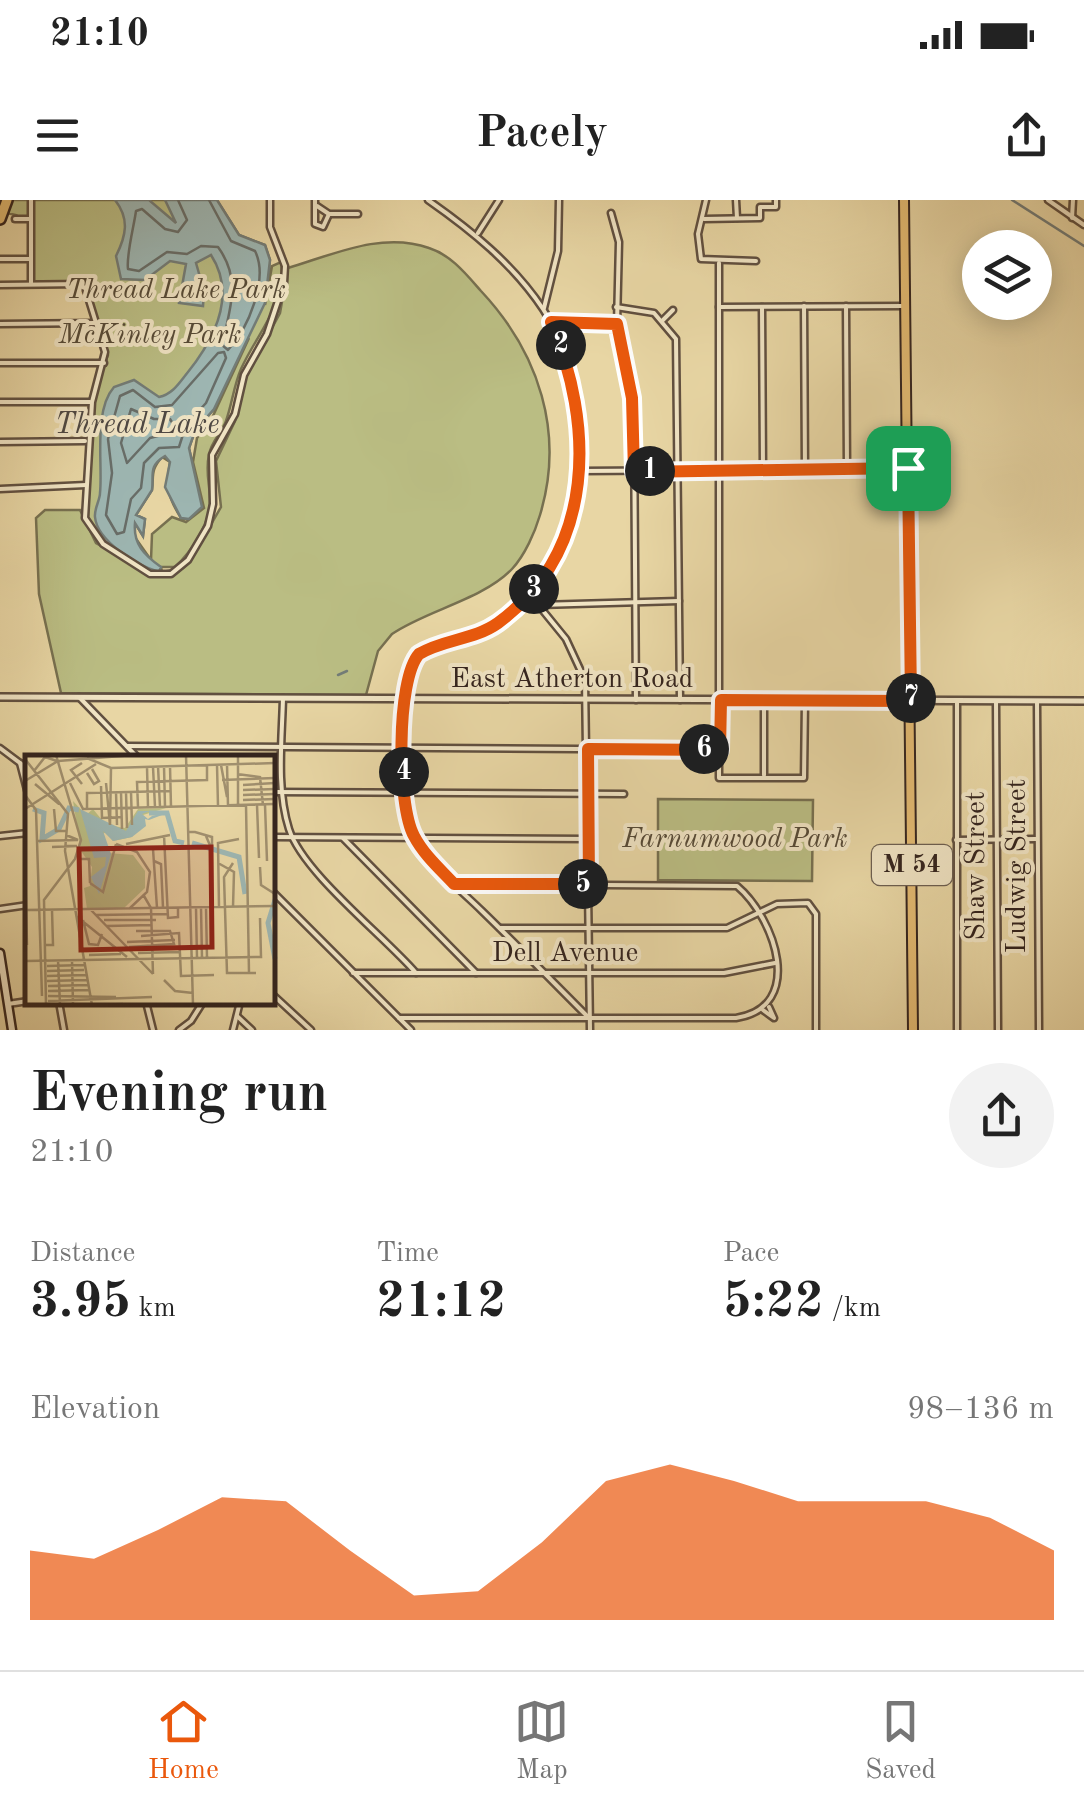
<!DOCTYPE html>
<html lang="en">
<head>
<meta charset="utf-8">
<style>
  :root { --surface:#fff; --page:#f2f2f2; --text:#222; --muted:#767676; --line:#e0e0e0; --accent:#ea580c }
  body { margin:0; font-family:"Old Standard TT",serif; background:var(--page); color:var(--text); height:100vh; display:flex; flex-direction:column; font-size:38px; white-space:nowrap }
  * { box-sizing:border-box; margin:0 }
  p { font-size:32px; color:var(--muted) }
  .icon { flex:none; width:55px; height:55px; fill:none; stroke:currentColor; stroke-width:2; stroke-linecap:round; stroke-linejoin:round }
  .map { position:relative; height:830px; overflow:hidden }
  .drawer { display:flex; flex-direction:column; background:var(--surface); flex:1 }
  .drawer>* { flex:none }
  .fabs { position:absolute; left:962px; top:30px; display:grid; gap:20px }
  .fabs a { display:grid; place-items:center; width:90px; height:90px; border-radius:50%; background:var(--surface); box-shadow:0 5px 25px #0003; font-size:50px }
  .pin { position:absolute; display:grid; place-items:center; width:85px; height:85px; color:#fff; margin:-42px; border-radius:20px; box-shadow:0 5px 15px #0006 }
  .km { position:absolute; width:50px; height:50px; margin:-25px; border-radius:50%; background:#222; color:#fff; font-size:28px; line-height:50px; text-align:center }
  .round { display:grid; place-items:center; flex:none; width:105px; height:105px; border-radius:52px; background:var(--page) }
  .overview { display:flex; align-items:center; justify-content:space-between; height:170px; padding:0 30px }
  h1 { font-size:55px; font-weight:600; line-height:75px }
  .figures { display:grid; grid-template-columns:repeat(3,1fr); gap:15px; height:170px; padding:10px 30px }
  .figures div { display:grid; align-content:center }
  .figures b { font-size:50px; font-weight:600 }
  .figures small { font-size:28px; font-weight:400 }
  .figures p { font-size:28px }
  .chart { height:280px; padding:20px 30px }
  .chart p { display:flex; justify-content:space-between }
  .chart svg { width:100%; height:180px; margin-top:10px; fill:var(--accent); opacity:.7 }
  .status { display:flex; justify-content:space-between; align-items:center; height:70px; padding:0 50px; background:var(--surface); direction:ltr }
  .status svg { height:28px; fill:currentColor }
  header { display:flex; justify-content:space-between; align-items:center; height:130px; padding:0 30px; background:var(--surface); font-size:45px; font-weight:600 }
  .dock { display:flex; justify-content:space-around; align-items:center; height:140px; border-top:2px solid var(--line); background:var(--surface); font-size:28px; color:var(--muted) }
  .dock a { display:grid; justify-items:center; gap:5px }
  .dock .current { color:var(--accent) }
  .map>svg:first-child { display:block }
  .green { fill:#babd83; stroke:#777050; stroke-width:2.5; fill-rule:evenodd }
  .water { fill:#9db6b2; stroke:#737c77; stroke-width:2.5 }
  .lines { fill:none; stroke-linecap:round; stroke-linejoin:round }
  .shore { stroke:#686d68; stroke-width:2.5 }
  .stream { stroke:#737c77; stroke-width:2.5 }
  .minor-casing { stroke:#615040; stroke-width:9 }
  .tertiary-casing { stroke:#615040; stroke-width:10 }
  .secondary-casing { stroke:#34241e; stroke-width:11 }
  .primary-casing { stroke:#34241e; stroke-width:12 }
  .motorway-casing { stroke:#34241e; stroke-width:14 }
  .minor { stroke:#f0e4c4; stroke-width:4 }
  .tertiary { stroke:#f0e4c4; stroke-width:5 }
  .secondary { stroke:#f0e4c4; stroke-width:6 }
  .primary { stroke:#e4bb72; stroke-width:8 }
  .motorway { stroke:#e4bb72; stroke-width:9 }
  .route-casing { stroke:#fff; stroke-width:20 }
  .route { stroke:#ea580c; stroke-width:12 }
  .labels { text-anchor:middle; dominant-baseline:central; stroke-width:8; stroke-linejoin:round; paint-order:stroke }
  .shield { fill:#f0e4c4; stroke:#6c5e50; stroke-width:2.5 }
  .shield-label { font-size:25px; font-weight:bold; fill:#34241e }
  .park-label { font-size:28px; font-style:italic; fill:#564a37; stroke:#f0e4c4 }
  .street-label { font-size:28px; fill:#34241e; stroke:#f0e4c4 }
  .water-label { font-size:30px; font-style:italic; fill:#4e4843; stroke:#f0e4c4 }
  .inset-river { fill:none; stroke:#9db6b2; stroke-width:5 }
  .inset-road { fill:none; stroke:#a08f6e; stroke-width:2.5 }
  .view { fill:#8f2418; fill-opacity:0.15; stroke:#8f2418; stroke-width:5 }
  .inset-edge { fill:none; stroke:#34241e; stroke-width:5 }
</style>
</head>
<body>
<div class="status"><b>21:10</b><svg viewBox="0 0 49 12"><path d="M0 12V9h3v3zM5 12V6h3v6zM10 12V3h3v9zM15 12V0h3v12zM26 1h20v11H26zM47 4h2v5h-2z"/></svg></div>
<header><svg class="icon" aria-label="menu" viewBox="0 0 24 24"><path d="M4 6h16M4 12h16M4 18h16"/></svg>Pacely<svg class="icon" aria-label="share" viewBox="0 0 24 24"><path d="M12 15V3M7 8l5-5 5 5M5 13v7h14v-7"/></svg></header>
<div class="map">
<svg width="1084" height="830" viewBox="0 0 1084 830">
  <rect width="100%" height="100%" fill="#e8d6a4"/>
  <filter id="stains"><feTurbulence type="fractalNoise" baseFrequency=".002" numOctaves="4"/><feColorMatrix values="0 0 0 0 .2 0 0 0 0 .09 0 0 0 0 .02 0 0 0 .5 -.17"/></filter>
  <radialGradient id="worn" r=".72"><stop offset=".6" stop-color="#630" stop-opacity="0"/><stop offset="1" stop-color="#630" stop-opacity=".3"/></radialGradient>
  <g class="green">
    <path d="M 11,0 L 217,0 L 239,35 L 265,45 L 270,60 L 265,105 L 272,66 L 281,62 C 288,102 256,135 241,169 C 234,185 232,204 226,221 C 222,233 211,241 209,255 C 205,270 210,285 210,301 C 210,324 191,352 175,367 L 161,367 L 162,372 L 183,368 L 190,361 L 221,307 L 216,261 L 235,221 L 246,176 L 280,113 L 288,68 C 332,55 382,31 429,48 C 451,55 466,74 481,91 C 539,153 565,233 540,315 C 535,332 525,355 512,369 C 482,400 427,410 392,434 L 378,451 L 366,495 L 61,493 L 39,394 L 36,318 L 45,310 L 80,310 L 96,343 L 146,370 L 99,337 L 88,320 L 89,234 L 96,186 L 108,155 L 86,83 L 33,81 L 33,22 L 13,21 L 16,15 L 7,13 ZM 249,138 L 212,218 L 197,238 L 193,262 L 204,308 L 186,322 L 172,317 L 152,334 L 151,360 L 134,336 L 135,323 L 143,336 L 145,319 L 136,315 L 152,290 C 154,275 150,271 162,257 L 170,262 C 166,286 167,296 181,318 L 189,319 L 202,307 L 189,248 L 195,231 L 214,209 Z"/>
    <polygon points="658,599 813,600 812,681 658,680"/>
  </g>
  <path class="water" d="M 115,0 L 149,0 L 176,23 L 165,0 L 217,0 L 239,35 L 265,45 L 270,60 L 265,103 L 214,209 L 195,231 L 189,248 L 202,307 L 189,319 L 181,318 L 165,287 L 170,262 L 165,256 C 148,266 154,275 152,290 L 136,315 L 145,319 L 143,336 L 135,323 C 133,344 144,355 161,367 L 159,372 C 138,366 97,341 95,317 C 94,309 100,300 100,293 C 103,264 93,211 114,187 L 134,180 L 159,197 C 173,194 179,183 188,172 C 215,138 237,95 211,55 L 196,63 L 204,91 L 203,106 L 179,103 L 186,64 L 170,61 L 145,80 L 121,79 L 116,56 C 126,36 130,19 115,0 Z"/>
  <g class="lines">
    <g class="shore">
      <path d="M 178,0 L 187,20 L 178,32 L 165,29 L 142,9 L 136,11 C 134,26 126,56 128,69 L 139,71 L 167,52 L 187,54 L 201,46 L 218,47 C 242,80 230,108 222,145 L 228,150 C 248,129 269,79 255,51 L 231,41 L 209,0"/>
      <polygon points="224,152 226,158 206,203 186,225 179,247 159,248 144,263 141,288 131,299 124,332 117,334 106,315 112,273 108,239 120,196 133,190 155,207 172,205 218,153"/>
      <polygon points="131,209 154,219 170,219 173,224 169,233 150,238 127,263 121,243"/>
    </g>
    <g class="stream">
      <polyline points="1012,0 1084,46"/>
      <polyline points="338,475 347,471"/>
    </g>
    <defs>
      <g id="minor">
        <polyline points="31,0 31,84"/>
        <polyline points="315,0 315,24 323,27 329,14"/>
        <path d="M 428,0 C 471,30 513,64 543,109 C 598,190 594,319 531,395 C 519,409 499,425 483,433 C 459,444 422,440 409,467 C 398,490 402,608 412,632 C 426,664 459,688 482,711 C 519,747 554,783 590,819"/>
        <polyline points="706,0 698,34 701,59 756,61"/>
        <polyline points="736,0 737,18"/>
        <polyline points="1048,0 1084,25"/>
        <polyline points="317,6 329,14 358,14"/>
        <polyline points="611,13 619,42 617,124 634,223 636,500"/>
        <polyline points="1072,18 1073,0"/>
        <polyline points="15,19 30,19"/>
        <polyline points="704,19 760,18 760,7 776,7 776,0"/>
        <polyline points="478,33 499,0"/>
        <polyline points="0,59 30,59"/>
        <polyline points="719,63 719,578 804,578 805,501"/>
        <polyline points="0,85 84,84 105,152 92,202 85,318 103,344 150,374 171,374 188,360 208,326 213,304 212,255 235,214 244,175 267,134 284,83 285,66 270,27 270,0"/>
        <polyline points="804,106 805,270"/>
        <polyline points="846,106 847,269"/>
        <polyline points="616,107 654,113 676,139 680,500"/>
        <polyline points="719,107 904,106"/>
        <polyline points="762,107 763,270"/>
        <polyline points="544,108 558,51 559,0"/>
        <polyline points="663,120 673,110"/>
        <polyline points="551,121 616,124"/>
        <polyline points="0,124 95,123"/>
        <polyline points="0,163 104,163"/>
        <polyline points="0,202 90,202"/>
        <polyline points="0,242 85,241"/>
        <polyline points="580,271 905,269"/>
        <polyline points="0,289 86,285"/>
        <polyline points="531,396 566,439 585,480 590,830"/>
        <polyline points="539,405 679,401"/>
        <polyline points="79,497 138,558"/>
        <path d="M 283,498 C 282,540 276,588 289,629 C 303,673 383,735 416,773"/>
        <polyline points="1037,501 1039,830"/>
        <polyline points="996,502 998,830"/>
        <polyline points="127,546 717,550"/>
        <polyline points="0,548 28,569"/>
        <polyline points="20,563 28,594"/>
        <polyline points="764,575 764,500"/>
        <polyline points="272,592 624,594"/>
        <polyline points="0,636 28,633"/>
        <polyline points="272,637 588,639"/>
        <polyline points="343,638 476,773"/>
        <polyline points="956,640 1036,639"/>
        <polyline points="272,691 411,830"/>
        <polyline points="0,709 28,705"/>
        <polyline points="500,728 727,728 777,704 808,703 816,714 816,830"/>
        <polyline points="353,773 724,773 775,763"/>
        <polyline points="272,794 311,830"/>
        <polyline points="59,802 64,830"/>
        <polyline points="117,802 125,802"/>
        <polyline points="146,802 153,830"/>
        <polyline points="8,804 28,801"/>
        <polyline points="763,810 774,818 769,807"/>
        <polyline points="237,816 252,830"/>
        <path d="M 399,818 L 736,818 C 806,807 775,718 737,686 L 458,684"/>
        <polyline points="179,830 191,821 203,802"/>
        <polyline points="233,830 240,802"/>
        <polyline points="957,830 957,501"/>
      </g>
      <polyline id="tertiary" points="0,497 1084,501"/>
      <polyline id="secondary" points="0,753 12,830"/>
      <polyline id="primary" points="904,0 913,830"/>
      <polyline id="motorway" points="0,19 7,0"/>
    </defs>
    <use href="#minor" class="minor-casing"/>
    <use href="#tertiary" class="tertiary-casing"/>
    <use href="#secondary" class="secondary-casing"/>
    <use href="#primary" class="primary-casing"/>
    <use href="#motorway" class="motorway-casing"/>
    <use href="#minor" class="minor"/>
    <use href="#tertiary" class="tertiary"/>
    <use href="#secondary" class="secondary"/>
    <use href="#primary" class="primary"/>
    <use href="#motorway" class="motorway"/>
  </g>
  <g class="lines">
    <defs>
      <path id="route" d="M 551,122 L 617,124 L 632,198 L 634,272 L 908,268 L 911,501 L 721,500 L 720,550 L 588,549 L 589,684 L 454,684 C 440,669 424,655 414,636 C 397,605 396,480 419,454 C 444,439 474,440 498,423 C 597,350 594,224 551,122 Z"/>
    </defs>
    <use href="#route" class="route-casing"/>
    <use href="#route" class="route"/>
  </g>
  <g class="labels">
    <rect class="shield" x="872" y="645" width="80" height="40" rx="8"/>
    <g class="shield-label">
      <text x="912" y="665">M 54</text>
    </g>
    <g class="park-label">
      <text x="176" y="91">Thread Lake Park</text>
      <text x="150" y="136">McKinley Park</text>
      <text x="735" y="640">Farnumwood Park</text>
    </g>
    <g class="street-label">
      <text x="572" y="480">East Atherton Road</text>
      <text transform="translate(977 666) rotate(-90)">Shaw Street</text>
      <text transform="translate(1018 666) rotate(-90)">Ludwig Street</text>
      <text x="565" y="754">Dell Avenue</text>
    </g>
    <g class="water-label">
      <text x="137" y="225">Thread Lake</text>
    </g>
  </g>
  <g transform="translate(25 555)">
    <rect width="250" height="250" fill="#e8d6a4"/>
    <path d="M 48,46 L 61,60 L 68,54 L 81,70 L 100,73 L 113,54 L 141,53 L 118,60 L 107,82 L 88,86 L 81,77 L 76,80 L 83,98 L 108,100 L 120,116 L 120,133 L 99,153 L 62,154 L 59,133 L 65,131 L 67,112 L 56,96 Z" fill="#babd83"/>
    <path d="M 55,54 L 101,76 L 113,56 L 125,56 L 117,59 L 123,64 L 127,61 L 135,59 L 137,60 L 124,65 L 120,64 L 121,71 L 107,82 L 88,86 L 78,76 L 86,99 L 74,139 L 66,122 L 80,111 L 81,102 L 69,103 Z" fill="#9db6b2"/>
    <path class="inset-river" d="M 8,54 L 19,58 L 17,84 L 34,74 L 44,53 L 54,55M 124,58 L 142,58 L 150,86 L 159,88M 167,88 L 214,102 L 220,139M 250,145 L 243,168 L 250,204"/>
    <path class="inset-road" d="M 161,0 L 168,250M 62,3 L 86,13 L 250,8M 0,4 L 43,59 L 40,96 L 67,250M 202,9 L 203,51M 192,10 L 193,51M 196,10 L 202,42M 133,11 L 135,52M 139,11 L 140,52M 145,11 L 146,52M 122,12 L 123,52M 128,12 L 130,52M 9,16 L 20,2 L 35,7M 62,18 L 69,29 L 74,26 L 67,14M 212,19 L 235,22 L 238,50M 197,25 L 250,23M 0,26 L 33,6 L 109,0M 45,28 L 58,54 L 250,49M 81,28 L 85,70 L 86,13M 10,29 L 34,49M 57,29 L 46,15 L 57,8M 218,30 L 250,28M 76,31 L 77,63 L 97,62M 218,35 L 250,34M 91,37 L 92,70M 96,37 L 97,74M 101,37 L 102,73M 106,37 L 107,70M 0,40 L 11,55 L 17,241M 218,40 L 250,39M 218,45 L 250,44M 213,50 L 213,0M 221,50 L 224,218M 232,50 L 234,103M 240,50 L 242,106M 113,52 L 112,27 L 182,25 L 182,10M 0,54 L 71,9M 29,54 L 31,76 L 42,76M 62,54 L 62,38 L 146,36M 163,77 L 170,77 L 187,82 L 187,95 L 181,81M 139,80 L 143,163 L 153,162 L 153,153M 12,86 L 53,85 L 41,80M 91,89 L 112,97 L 125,117 L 122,137 L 104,154M 101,89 L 145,80M 27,92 L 52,91 L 40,91M 128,94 L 132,153M 52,104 L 64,104 L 65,128M 129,106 L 136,109 L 138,153M 0,107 L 2,190M 193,108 L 209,117 L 208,152M 208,108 L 199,122 L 202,218 L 231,218M 235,112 L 236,130 L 250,139M 65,128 L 78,137 L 91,89M 119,141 L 126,153 L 128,219M 194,152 L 193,88 L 214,84M 171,153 L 172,203M 176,153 L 177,203M 181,153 L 182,203M 65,154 L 128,219M 0,155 L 250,151M 71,160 L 142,159M 51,161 L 102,202M 58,165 L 64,189 L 73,190 L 77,179M 79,165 L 131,165M 82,171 L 127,170M 116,181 L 154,178 L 156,221 L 189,220M 102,187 L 150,185M 21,190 L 28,190 L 27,155M 104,192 L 149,189 L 145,176 L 111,176M 113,198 L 155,197M 64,200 L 96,199M 33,205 L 35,250M 47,205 L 48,250M 0,206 L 236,202 L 235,163M 22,211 L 59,210M 22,216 L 59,215M 22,221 L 62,220M 139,225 L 150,236 L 168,238M 22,226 L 62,225M 23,231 L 63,230M 23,236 L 64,235M 23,241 L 91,242M 23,246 L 127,242M 21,250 L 19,145 L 50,104 L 56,85 L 31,0M 67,250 L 98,249"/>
    <path class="view" d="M 186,92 L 187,192 L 56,195 L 54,94 Z"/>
    <rect width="250" height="250" class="inset-edge"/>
  </g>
  <rect width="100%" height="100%" filter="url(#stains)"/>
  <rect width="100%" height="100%" fill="url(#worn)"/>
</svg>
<div class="fabs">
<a><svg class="icon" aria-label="layers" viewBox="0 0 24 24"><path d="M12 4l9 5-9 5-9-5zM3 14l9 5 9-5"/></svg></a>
</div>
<div class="pin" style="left:908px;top:268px;background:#1e9e55"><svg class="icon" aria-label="arrive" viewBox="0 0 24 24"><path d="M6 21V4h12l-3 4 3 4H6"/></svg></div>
<b class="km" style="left:650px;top:271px">1</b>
<b class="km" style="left:561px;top:145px">2</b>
<b class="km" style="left:534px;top:389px">3</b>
<b class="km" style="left:404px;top:572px">4</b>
<b class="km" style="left:583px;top:684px">5</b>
<b class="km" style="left:704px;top:549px">6</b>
<b class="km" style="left:911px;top:498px">7</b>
</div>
<section class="drawer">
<div class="overview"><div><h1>Evening run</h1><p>21:10</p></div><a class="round"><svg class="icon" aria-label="share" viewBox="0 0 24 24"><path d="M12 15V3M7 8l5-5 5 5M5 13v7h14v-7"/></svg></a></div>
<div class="figures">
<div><p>Distance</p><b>3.95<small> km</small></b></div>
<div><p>Time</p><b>21:12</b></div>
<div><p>Pace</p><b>5:22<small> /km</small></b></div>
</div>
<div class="chart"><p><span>Elevation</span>98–136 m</p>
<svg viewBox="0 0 160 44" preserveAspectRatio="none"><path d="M0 44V27L10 29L20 22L30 14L40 15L50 27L60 38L70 37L80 25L90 10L100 6L110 10L120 15L130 15L140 15L150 19L160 27V44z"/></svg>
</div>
</section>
<nav class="dock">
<a class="current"><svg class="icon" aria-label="home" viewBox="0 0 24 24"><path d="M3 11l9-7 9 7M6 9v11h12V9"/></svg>Home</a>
<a><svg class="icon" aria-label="map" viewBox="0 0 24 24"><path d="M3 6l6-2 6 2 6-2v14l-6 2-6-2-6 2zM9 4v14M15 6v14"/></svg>Map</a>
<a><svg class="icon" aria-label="saved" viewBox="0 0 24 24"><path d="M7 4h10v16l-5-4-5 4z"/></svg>Saved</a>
</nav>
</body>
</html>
